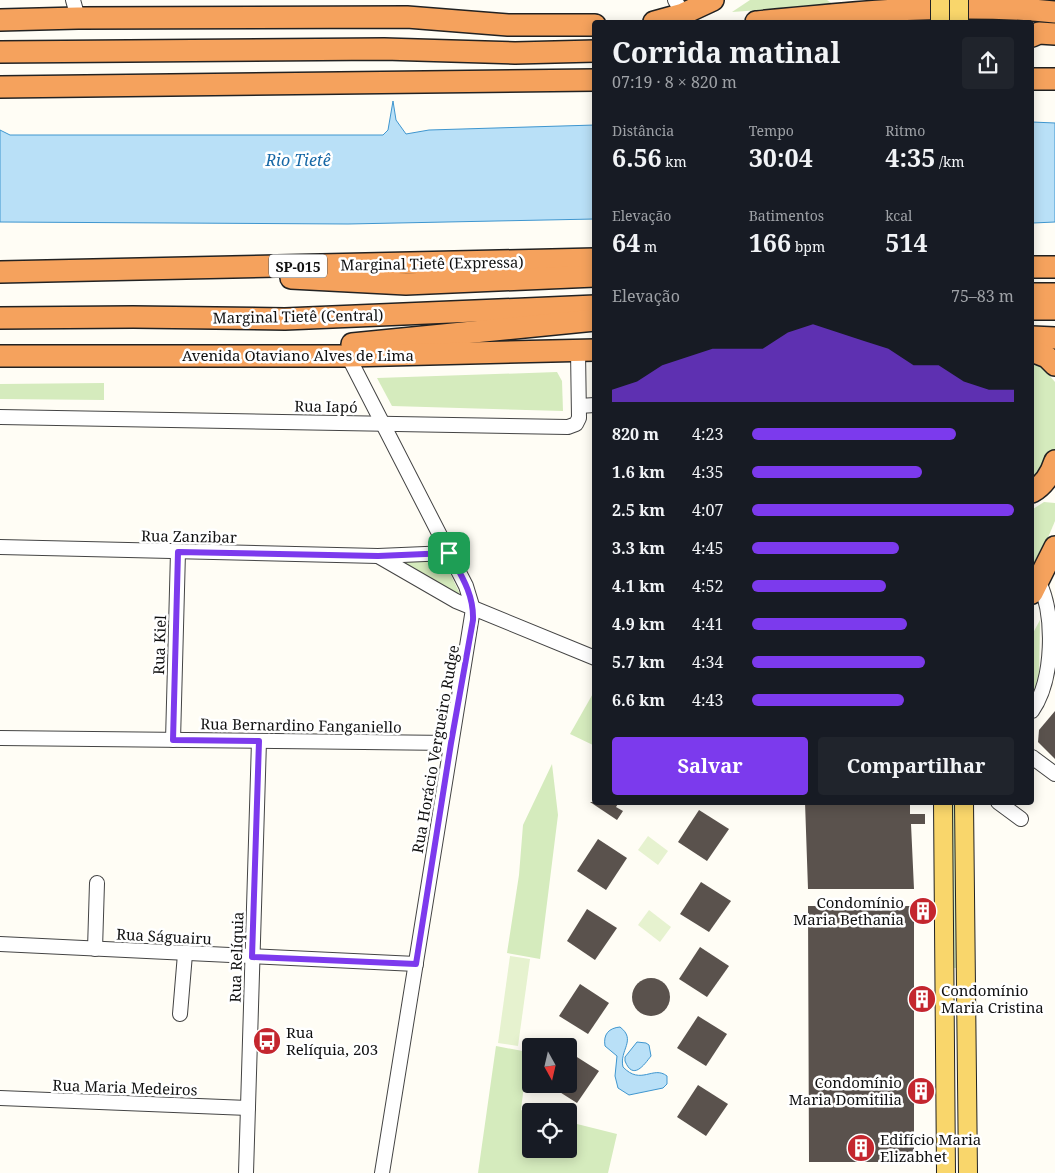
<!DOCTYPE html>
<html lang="pt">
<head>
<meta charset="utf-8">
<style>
  :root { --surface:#171b24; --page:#20242c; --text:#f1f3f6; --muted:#9ea1a6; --accent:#7c3aed }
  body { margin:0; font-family:"Noto Serif",serif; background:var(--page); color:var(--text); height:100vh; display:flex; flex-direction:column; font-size:19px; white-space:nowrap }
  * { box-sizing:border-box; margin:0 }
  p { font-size:16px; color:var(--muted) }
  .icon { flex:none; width:28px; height:28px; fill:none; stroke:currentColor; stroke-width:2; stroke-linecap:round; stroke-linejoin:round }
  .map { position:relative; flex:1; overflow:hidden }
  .details { position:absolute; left:592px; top:20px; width:442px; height:785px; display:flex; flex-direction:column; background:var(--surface); border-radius:5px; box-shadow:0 2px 12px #0003 }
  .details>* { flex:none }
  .needle { width:32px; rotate:172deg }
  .tools { position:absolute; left:522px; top:1038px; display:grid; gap:10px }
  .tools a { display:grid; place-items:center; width:55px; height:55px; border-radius:5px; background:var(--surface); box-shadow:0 2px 12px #0003; font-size:25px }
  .pin { position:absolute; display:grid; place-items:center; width:42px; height:42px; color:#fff; margin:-21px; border-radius:10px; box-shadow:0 2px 8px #0006 }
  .round { display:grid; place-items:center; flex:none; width:52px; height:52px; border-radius:5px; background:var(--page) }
  .head { display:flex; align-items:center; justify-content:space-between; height:85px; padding:0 20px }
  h1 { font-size:28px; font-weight:700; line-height:38px }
  .figures { display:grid; grid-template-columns:repeat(3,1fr); gap:8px; height:85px; padding:5px 20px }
  .figures div { display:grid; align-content:center }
  .figures b { font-size:25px; font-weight:700 }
  .figures small { font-size:14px; font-weight:400 }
  .figures p { font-size:14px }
  .chart { height:140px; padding:10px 20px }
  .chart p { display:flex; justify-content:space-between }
  .chart svg { width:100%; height:90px; margin-top:5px; fill:var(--accent); opacity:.7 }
  .cta { display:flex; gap:10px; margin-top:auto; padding:10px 20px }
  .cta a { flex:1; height:58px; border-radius:5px; background:var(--accent); color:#fff; font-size:20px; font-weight:700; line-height:58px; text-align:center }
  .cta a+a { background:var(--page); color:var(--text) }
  ul { padding:0 20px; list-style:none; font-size:16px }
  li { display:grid; grid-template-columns:80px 60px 1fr; align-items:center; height:38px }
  li i { height:12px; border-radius:6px; background:var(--accent) }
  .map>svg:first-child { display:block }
  .green { fill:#d5ebbd }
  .pitch { fill:#e6f2cf }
  .water { fill:#b9e0f7; stroke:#3f96cf }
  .building { fill:#5a524d }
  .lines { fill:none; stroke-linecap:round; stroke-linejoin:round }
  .minor-casing { stroke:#444; stroke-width:16 }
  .major-casing { stroke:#222; stroke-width:20 }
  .highway-casing { stroke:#222; stroke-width:24 }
  .minor { stroke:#fff; stroke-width:14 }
  .major { stroke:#f9d66b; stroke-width:18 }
  .highway { stroke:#f5a25d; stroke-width:21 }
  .major-bridge-casing { stroke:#222; stroke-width:20; stroke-linecap:butt }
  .major-bridge { stroke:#f9d66b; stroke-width:18 }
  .route-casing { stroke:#fff; stroke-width:10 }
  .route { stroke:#7c3aed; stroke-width:6 }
  .labels { text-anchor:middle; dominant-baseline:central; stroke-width:5; stroke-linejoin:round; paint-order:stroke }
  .shield { fill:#fff; stroke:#585858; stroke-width:1 }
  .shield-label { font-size:14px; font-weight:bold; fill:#111 }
  .street-label { font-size:15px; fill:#111; stroke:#fff }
  .poi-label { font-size:15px; fill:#111; stroke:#fff; text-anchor:start }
  .water-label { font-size:16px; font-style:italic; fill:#1768a6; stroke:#fff }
</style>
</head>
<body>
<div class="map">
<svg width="1055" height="1173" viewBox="0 0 1055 1173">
  <rect width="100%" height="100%" fill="#fffdf5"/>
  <g class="green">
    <polygon points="750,0 827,0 834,5 732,12"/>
    <polygon points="1032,362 1042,367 1055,382 1055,448 1051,468 1032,488"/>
    <polygon points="557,372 562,381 563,411 392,406 377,378"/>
    <polygon points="104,383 104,400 0,399 0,384"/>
    <polygon points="1044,502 1055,503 1055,521 1033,573 1033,509"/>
    <polygon points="408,560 444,561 462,598 396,562"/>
    <polygon points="1040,620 1039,680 1033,698 1033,633"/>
    <polygon points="595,690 595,746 570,734"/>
    <polygon points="552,764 558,815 540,959 507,953 519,875 523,825"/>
    <polygon points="951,803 957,803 957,968 952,968"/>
    <polygon points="496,1046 528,1052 521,1110 531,1113 531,1149 569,1149 569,1122 617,1134 608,1173 478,1173"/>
  </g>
  <g class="pitch">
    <polygon points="648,836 668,851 658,865 638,850"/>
    <polygon points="649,910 671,927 660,942 638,925"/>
    <polygon points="510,956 530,959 518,1046 498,1043"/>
  </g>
  <g class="water">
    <polygon points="393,101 396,120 406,134 429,130 595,125 595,219 348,224 0,222 0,130 10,135 383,135 388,130"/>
    <polygon points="1032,122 1055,123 1055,222 1033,223"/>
    <path d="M 620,1027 C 637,1040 619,1050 623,1067 C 641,1086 653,1065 667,1076 L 667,1084 L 663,1088 L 629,1095 L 618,1088 L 615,1076 L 617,1056 L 605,1046 C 603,1034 609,1028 620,1027 Z"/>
    <path d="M 637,1042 L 646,1043 L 649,1045 L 651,1056 C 644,1065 633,1081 625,1061 L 625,1057 Z"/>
  </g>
  <g class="building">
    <polygon points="1055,711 1055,759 1038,742 1039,730"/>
    <polygon points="590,802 619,802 616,807 623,811 617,820"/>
    <polygon points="805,802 910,802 910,814 925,814 925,824 911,824 914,889 808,889"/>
    <polygon points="699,810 729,829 707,861 678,842"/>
    <polygon points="598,839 627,858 606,890 577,871"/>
    <polygon points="701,882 731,901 709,932 680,914"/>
    <polygon points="808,906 926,906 926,917 914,917 914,993 926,993 926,1004 914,1004 914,1085 925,1085 926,1098 914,1098 914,1162 809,1162"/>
    <polygon points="587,909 617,928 595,960 567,941"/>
    <polygon points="700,947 729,966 707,997 679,979"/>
    <circle cx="651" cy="997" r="19"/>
    <polygon points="580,984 609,1003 588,1034 559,1016"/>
    <polygon points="698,1016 727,1034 706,1066 677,1048"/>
    <polygon points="569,1052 599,1071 577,1103 547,1084 569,1084"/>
    <polygon points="698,1085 728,1104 706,1136 677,1117"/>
  </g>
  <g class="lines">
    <defs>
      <g id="minor">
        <polyline points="73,0 78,18"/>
        <polyline points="675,0 683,14"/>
        <polyline points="348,356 466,586 473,609 382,1173"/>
        <polyline points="579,406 595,405"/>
        <polyline points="0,417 568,427 576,424 579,418 578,351"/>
        <polyline points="0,547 378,556 449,553"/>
        <polyline points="378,556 456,601 595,658"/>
        <path d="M 1032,711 C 1054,679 1055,616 1039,582"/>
        <polyline points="0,738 451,743"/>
        <polyline points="173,740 178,552"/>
        <polyline points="1032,757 1055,774"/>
        <polyline points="998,802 1021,819"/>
        <polyline points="0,944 416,964"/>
        <polyline points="95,949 97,883"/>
        <polyline points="180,1014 185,954"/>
        <polyline points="0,1098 248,1108"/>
        <polyline points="246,1173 259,741"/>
      </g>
      <g id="major">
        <polyline points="943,802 946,1173"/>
        <polyline points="964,802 968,1173"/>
      </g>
      <g id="highway">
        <polyline points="0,20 78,18 407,17 508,25 595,25"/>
        <polyline points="654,22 683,14 713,0"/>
        <path d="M 756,22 C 856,12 955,2 1055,12"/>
        <polyline points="1032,36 1039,33 1055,34"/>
        <polyline points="0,52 384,49 515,53 595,51"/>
        <polyline points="1032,79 1055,79"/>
        <polyline points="0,87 595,80"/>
        <polyline points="1032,267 1055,267"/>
        <polyline points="0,272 595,259"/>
        <polyline points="291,278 406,284 595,276"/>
        <polyline points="1032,294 1055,294"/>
        <polyline points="1032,309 1055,309"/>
        <polyline points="0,318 133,317 285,319 595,306"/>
        <polyline points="1032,337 1055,338"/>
        <polyline points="352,344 595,320"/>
        <polyline points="1032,351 1047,357 1055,365"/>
        <polyline points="0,356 348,356 595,350"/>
        <path d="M 1032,492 C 1044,485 1051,474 1055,461"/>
        <polyline points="1032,593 1055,547"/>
      </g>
    </defs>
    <use href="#minor" class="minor-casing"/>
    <use href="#major" class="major-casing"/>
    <use href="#highway" class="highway-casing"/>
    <use href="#minor" class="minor"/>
    <use href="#major" class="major"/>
    <use href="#highway" class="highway"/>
    <defs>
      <g id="major-bridge">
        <polyline points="940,0 940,22"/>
        <polyline points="959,0 959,22"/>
      </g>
    </defs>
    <use href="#major-bridge" class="major-bridge-casing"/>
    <use href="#major-bridge" class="major-bridge"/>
  </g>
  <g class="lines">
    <defs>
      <path id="route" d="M 178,552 L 378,556 L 449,553 C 461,575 474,594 473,620 L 451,743 L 416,964 L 252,957 L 259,741 L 173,740 Z"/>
    </defs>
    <use href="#route" class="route-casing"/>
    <use href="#route" class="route"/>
  </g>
  <defs>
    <symbol id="building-disc" viewBox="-11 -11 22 22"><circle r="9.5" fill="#c4262e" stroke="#fff"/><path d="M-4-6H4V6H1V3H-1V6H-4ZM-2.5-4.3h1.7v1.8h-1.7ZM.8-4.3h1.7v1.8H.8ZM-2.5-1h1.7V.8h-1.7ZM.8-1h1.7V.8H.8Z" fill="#fff"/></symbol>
    <symbol id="bus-disc" viewBox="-11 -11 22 22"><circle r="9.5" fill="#c4262e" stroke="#fff"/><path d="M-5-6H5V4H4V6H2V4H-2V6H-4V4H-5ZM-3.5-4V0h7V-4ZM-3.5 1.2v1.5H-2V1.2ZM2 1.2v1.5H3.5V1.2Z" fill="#fff"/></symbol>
  </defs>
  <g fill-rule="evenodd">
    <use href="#building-disc" x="907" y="895" width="32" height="32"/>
    <use href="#building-disc" x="906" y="983" width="32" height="32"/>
    <use href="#bus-disc" x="251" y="1025" width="32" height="32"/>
    <use href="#building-disc" x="905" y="1075" width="32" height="32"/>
    <use href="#building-disc" x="845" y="1132" width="32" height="32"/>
  </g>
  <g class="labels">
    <rect class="shield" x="269" y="254.5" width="58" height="23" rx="4"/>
    <g class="shield-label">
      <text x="298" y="266">SP-015</text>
    </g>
    <g class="street-label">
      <text transform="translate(432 263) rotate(-1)">Marginal Tietê (Expressa)</text>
      <text transform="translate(298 316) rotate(-1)">Marginal Tietê (Central)</text>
      <text x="298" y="355">Avenida Otaviano Alves de Lima</text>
      <text transform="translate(326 406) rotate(1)">Rua Iapó</text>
      <text transform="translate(189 536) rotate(1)">Rua Zanzibar</text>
      <text transform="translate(159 645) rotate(-88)">Rua Kiel</text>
      <text transform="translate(301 725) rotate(1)">Rua Bernardino Fanganiello</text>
      <text transform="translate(435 749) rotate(-80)">Rua Horácio Vergueiro Rudge</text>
      <text transform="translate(164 936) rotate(3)">Rua Ságuairu</text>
      <text transform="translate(236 957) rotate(-88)">Rua Relíquia</text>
      <text transform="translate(125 1087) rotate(2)">Rua Maria Medeiros</text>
    </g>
    <g class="poi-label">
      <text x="904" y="902" text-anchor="end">Condomínio<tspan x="904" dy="17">Maria Bethania</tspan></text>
      <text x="941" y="990">Condomínio<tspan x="941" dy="17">Maria Cristina</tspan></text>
      <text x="286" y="1032">Rua<tspan x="286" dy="17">Relíquia, 203</tspan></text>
      <text x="902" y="1082" text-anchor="end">Condomínio<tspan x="902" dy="17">Maria Domitilia</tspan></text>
      <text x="880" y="1139">Edifício Maria<tspan x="880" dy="17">Elizabhet</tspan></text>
    </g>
    <g class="water-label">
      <text x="298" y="160">Rio Tietê</text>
    </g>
  </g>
</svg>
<div class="tools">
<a><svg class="needle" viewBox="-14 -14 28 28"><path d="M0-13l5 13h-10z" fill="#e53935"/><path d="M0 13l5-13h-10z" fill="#9ea1a6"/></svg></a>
<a><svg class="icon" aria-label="locate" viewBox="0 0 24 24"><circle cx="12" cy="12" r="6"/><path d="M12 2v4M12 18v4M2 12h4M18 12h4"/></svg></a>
</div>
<div class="pin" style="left:449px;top:553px;background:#1e9e55"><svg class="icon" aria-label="arrive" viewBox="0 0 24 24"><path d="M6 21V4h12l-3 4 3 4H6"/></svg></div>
<section class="details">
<div class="head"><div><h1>Corrida matinal</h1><p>07:19 · 8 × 820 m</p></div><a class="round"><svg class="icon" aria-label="share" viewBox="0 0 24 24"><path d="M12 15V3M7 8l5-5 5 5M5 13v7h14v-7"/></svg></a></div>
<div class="figures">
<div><p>Distância</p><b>6.56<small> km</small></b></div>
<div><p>Tempo</p><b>30:04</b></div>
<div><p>Ritmo</p><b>4:35<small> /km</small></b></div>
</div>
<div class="figures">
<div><p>Elevação</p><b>64<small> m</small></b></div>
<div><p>Batimentos</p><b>166<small> bpm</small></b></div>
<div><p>kcal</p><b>514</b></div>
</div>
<div class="chart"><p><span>Elevação</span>75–83 m</p>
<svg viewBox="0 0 160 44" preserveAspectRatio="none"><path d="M0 44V38L10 34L20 26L30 22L40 18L50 18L60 18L70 10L80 6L90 10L100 14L110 18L120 26L130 26L140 34L150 38L160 38V44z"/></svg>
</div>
<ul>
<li><b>820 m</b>4:23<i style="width:78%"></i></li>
<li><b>1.6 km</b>4:35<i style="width:65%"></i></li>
<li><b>2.5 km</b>4:07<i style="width:100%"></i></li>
<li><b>3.3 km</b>4:45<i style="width:56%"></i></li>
<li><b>4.1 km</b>4:52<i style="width:51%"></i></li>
<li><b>4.9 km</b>4:41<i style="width:59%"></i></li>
<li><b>5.7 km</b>4:34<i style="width:66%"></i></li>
<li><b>6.6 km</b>4:43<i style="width:58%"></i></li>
</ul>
<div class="cta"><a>Salvar</a><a>Compartilhar</a></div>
</section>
</div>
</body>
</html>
